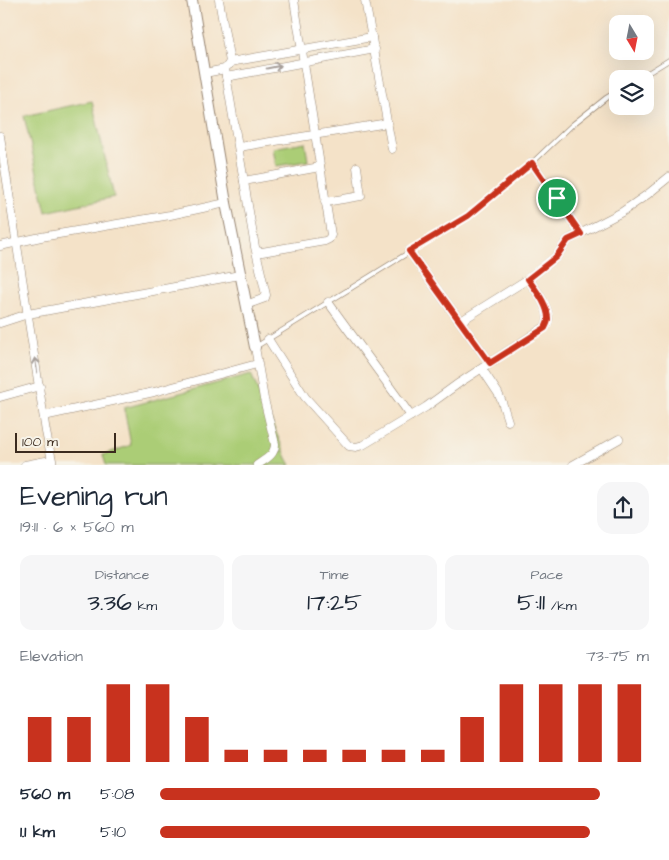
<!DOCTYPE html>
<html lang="en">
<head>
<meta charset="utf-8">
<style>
  :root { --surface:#fff; --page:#f6f6f7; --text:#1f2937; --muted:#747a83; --accent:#c8321e }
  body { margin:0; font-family:"Architects Daughter",sans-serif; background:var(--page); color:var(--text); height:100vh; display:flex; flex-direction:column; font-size:19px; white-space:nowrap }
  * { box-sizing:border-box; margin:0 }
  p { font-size:16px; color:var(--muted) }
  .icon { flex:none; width:28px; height:28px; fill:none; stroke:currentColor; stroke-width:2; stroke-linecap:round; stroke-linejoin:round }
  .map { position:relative; height:465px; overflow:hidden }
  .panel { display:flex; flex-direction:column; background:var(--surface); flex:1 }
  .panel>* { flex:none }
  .needle { width:32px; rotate:170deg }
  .fabs { position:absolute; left:609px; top:15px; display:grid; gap:10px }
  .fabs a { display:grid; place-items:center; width:45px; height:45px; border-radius:10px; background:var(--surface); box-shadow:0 5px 20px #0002; font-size:25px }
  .scale { position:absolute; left:15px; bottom:12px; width:101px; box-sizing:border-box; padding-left:5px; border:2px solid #3b2a1e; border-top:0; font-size:14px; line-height:18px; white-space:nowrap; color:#3b2a1e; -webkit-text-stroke:4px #f7f3e8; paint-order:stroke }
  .pin { position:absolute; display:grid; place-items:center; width:42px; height:42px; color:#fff; margin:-21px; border:2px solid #fff; border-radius:50%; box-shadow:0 1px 5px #0007 }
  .round { display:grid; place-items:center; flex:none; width:52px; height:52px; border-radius:15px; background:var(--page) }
  .summary { display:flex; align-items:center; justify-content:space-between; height:85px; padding:0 20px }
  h1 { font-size:28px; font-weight:600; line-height:38px }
  .metrics { display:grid; grid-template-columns:repeat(3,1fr); gap:8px; height:85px; padding:5px 20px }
  .metrics div { display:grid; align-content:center; border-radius:12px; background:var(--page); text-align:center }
  .metrics b { font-size:25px; font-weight:600 }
  .metrics small { font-size:14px; font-weight:400 }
  .metrics p { font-size:14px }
  .chart { height:140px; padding:10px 20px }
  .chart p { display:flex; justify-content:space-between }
  .chart svg { width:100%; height:90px; margin-top:5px; stroke:var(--accent); stroke-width:6 }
  ul { padding:0 20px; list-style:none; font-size:16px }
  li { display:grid; grid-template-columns:80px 60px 1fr; align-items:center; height:38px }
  li i { height:12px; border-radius:6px; background:var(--accent) }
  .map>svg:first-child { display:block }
  .green { fill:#abcd76; stroke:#737c4a }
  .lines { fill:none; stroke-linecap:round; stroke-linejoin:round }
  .service-casing { stroke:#988673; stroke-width:5.5 }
  .minor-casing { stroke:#988673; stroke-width:9 }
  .tertiary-casing { stroke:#988673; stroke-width:12 }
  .service { stroke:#fff; stroke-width:4 }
  .minor { stroke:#fff; stroke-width:8 }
  .tertiary { stroke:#fff; stroke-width:10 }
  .oneway { stroke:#a79f9a }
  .route-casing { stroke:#fff; stroke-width:10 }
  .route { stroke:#c8321e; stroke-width:6 }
</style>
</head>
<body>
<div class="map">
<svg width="669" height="465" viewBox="0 0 669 465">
  <rect width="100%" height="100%" fill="#f7f3e8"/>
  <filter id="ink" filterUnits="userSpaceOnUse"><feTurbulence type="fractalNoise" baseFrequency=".02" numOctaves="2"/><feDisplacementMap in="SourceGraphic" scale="10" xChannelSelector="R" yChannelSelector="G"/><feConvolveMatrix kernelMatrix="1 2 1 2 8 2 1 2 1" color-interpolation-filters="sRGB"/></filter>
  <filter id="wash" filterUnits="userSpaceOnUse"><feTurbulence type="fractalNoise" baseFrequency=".0096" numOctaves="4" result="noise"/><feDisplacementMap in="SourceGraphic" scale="20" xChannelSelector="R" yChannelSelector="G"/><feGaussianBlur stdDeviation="1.12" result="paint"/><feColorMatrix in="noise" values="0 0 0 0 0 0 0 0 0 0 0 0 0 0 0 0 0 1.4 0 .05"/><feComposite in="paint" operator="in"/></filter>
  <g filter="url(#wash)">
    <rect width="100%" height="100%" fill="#f4e2c8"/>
    <g class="green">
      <polygon points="92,101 114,197 46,212 24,116"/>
      <polygon points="305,142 308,161 276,166 273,148"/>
      <polygon points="251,374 287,458 291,465 106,465 103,455 131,445 124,408"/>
    </g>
  </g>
  <g filter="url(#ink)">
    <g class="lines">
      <defs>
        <g id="service">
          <polyline points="638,79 669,60"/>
          <polyline points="257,346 468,216 532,163 572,125 606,98 618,91"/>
        </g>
        <g id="minor">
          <polyline points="219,0 230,62 229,65"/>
          <polyline points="365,0 392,149"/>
          <polyline points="205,73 225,69"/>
          <polyline points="226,77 375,49"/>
          <polyline points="0,136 46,432 53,465"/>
          <polyline points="239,147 388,123"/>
          <polyline points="532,163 581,234"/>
          <polyline points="244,181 320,167"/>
          <polyline points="325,202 361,196 357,167"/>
          <polyline points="0,246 41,237 170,215 226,203"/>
          <polyline points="257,251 262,252 325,241 329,239 331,235 294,0"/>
          <polyline points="409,251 490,363"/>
          <polyline points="328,302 411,416"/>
          <polyline points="246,305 265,298 266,295 255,247 225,69 230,62 372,37"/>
          <polyline points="461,321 528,279 556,257 568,240 622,212 648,194 669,177"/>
          <polyline points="0,323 28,314 240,275"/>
          <path d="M 268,339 L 305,397 L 349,446 L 356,447 L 363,445 L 426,407 L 459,383 L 545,327 C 546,326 548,321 548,320 C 549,306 535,289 528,279"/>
          <path d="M 255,347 L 264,399 L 275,444 C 275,455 266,459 257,465"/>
          <polyline points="482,369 498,393 502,402 508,421"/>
          <polyline points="0,397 40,386"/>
          <polyline points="44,416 154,392 257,364"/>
          <polyline points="25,465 51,460"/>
          <polyline points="573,465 619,439"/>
        </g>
        <polyline id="tertiary" points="192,0 226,203 255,347"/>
      </defs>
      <use href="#service" class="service-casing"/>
      <use href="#minor" class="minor-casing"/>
      <use href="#tertiary" class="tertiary-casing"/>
      <use href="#service" class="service"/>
      <use href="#minor" class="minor"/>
      <use href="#tertiary" class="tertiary"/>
    </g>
    <defs><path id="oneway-shaft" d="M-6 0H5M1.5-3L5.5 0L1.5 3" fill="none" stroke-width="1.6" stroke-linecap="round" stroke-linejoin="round" transform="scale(1.25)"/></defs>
    <g class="oneway">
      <use href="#oneway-shaft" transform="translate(274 67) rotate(-11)"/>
      <use href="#oneway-shaft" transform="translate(36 365) rotate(-99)"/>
    </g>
  </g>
  <g class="lines" filter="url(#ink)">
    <defs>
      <path id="route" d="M 532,163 L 581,234 L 568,240 L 556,257 L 528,279 C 535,289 549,306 548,320 C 548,321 546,326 545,328 L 490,363 L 409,251 L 468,216 Z"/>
    </defs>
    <use href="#route" class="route-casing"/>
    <use href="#route" class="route"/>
  </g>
</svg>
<div class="fabs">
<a><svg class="needle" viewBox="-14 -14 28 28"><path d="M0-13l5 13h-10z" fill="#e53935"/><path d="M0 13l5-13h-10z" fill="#747a83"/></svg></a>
<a><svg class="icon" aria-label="layers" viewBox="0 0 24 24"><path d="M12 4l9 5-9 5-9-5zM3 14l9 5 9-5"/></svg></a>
</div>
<div class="scale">100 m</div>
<div class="pin" style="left:557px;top:198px;background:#1e9e55"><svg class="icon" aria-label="arrive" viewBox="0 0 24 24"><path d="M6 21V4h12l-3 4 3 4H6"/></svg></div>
</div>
<section class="panel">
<div class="summary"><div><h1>Evening run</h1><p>19:11 · 6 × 560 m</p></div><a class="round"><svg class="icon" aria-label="share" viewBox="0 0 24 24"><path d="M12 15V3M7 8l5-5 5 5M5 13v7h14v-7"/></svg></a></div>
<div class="metrics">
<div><p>Distance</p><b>3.36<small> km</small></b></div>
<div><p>Time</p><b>17:25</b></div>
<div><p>Pace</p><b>5:11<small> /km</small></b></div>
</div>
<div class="chart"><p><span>Elevation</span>73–75 m</p>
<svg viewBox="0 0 160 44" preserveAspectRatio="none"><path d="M5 44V22M15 44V22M25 44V6M35 44V6M45 44V22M55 44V38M65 44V38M75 44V38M85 44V38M95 44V38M105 44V38M115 44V22M125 44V6M135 44V6M145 44V6M155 44V6"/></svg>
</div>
<ul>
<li><b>560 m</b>5:08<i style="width:90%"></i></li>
<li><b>1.1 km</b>5:10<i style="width:88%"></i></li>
</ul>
</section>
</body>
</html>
